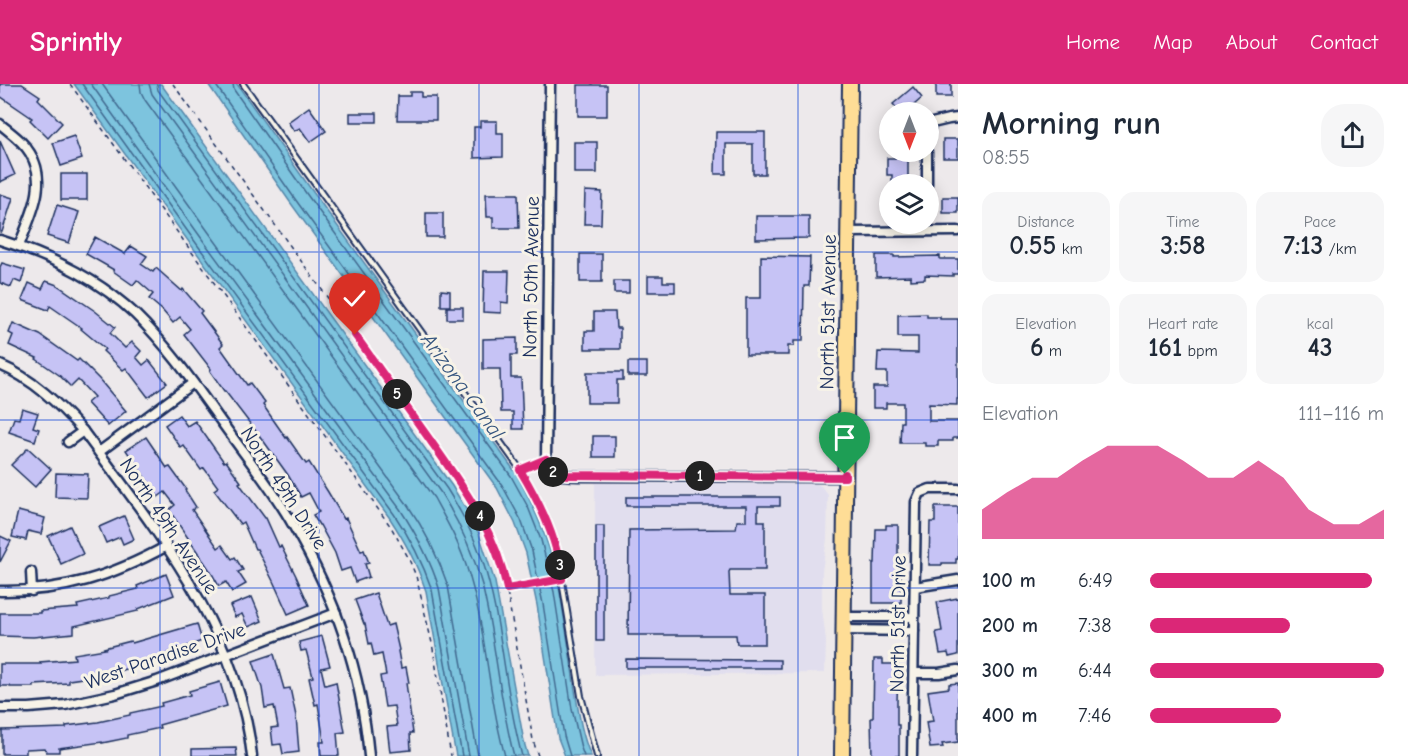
<!DOCTYPE html>
<html lang="en">
<head>
<meta charset="utf-8">
<style>
  :root { --surface:#fff; --page:#f6f6f7; --text:#1f2937; --muted:#747a83; --accent:#db2777 }
  body { margin:0; font-family:"Comic Neue",sans-serif; background:var(--page); color:var(--text); height:100vh; display:flex; flex-direction:column; font-size:22px; white-space:nowrap }
  * { box-sizing:border-box; margin:0 }
  p { font-size:20px; color:var(--muted) }
  .icon { flex:none; width:33px; height:33px; fill:none; stroke:currentColor; stroke-width:2; stroke-linecap:round; stroke-linejoin:round }
  .map { position:relative; flex:1; overflow:hidden }
  .details { display:flex; flex-direction:column; background:var(--surface); width:450px }
  .details>* { flex:none }
  .needle { width:39px; rotate:180deg }
  .tools { position:absolute; left:879px; top:18px; display:grid; gap:12px }
  .tools a { display:grid; place-items:center; width:60px; height:60px; border-radius:50%; background:var(--surface); box-shadow:0 3px 15px #0003; font-size:30px }
  .pin { position:absolute; display:grid; place-items:center; width:51px; height:51px; color:#fff; margin:-62px -26px; border-radius:50% 50% 50% 0; rotate:-45deg; box-shadow:0 0 6px #0007 }
  .pin .icon { rotate:45deg }
  .km { position:absolute; width:30px; height:30px; margin:-15px; border-radius:50%; background:#222; color:#fff; font-size:16px; line-height:30px; text-align:center }
  .round { display:grid; place-items:center; flex:none; width:63px; height:63px; border-radius:24px; background:var(--page) }
  .overview { display:flex; align-items:center; justify-content:space-between; height:102px; padding:0 24px }
  h1 { font-size:33px; font-weight:700; line-height:45px }
  .stats { display:grid; grid-template-columns:repeat(3,1fr); gap:9px; height:102px; padding:6px 24px }
  .stats div { display:grid; align-content:center; border-radius:15px; background:var(--page); text-align:center }
  .stats b { font-size:26px; font-weight:700 }
  .stats small { font-size:16px; font-weight:400 }
  .stats p { font-size:16px }
  .chart { height:168px; padding:12px 24px }
  .chart p { display:flex; justify-content:space-between }
  .chart svg { width:100%; height:108px; margin-top:6px; fill:var(--accent); opacity:.7 }
  ul { padding:0 24px; list-style:none; font-size:20px }
  li { display:grid; grid-template-columns:96px 72px 1fr; align-items:center; height:45px }
  li i { height:15px; border-radius:8px; background:var(--accent) }
  header { display:flex; align-items:center; gap:36px; box-sizing:border-box; height:84px; padding:0 30px; background:var(--accent); color:#fff }
  header strong { font-size:28px }
  nav { display:flex; gap:33px; margin-inline-start:auto; font-size:21px }
  main { display:flex; flex:1; min-height:0 }
  .map>svg:first-child { display:block }
  .built { fill:#e1deee }
  .water { fill:#7dc4de; stroke:#5688ab; stroke-width:1.5 }
  .lines { fill:none; stroke-linecap:round; stroke-linejoin:round }
  .shore { stroke:#426b91; stroke-width:1.5 }
  .building { fill:#c6c3f5; stroke:#1b2f5e; stroke-width:1.5 }
  .service-casing { stroke:#1b2f5e; stroke-width:8 }
  .minor-casing { stroke:#1b2f5e; stroke-width:13 }
  .primary-casing { stroke:#1b2f5e; stroke-width:18 }
  .path { stroke:#1b2f5e; stroke-width:1.5; stroke-dasharray:4.5 4.5; stroke-linecap:butt }
  .service { stroke:#f7f3e8; stroke-width:4 }
  .minor { stroke:#f7f3e8; stroke-width:8 }
  .primary { stroke:#fedd96; stroke-width:14 }
  .route-casing { stroke:#fff; stroke-width:12 }
  .route { stroke:#db2777; stroke-width:8 }
  .grid { fill:none; stroke:#1d4ed8; stroke-width:1.5; stroke-opacity:0.55 }
  .labels { text-anchor:middle; dominant-baseline:central; stroke-width:6; stroke-linejoin:round; paint-order:stroke }
  .street-label { font-size:20px; fill:#1b2f5e; stroke:#f7f3e8 }
  .water-label { font-size:21px; font-style:italic; fill:#34547e; stroke:#f7f3e8 }
</style>
</head>
<body>
<header>
<strong>Sprintly</strong>
<nav><a>Home</a><a>Map</a><a>About</a><a>Contact</a></nav>
</header>
<main>
<div class="map">
<svg width="958" height="672" viewBox="0 0 958 672">
  <rect width="100%" height="100%" fill="#ede9eb"/>
  <filter id="ink" filterUnits="userSpaceOnUse"><feTurbulence type="fractalNoise" baseFrequency=".0167" numOctaves="2"/><feDisplacementMap in="SourceGraphic" scale="12" xChannelSelector="R" yChannelSelector="G"/><feConvolveMatrix kernelMatrix="1 2 1 2 8 2 1 2 1" color-interpolation-filters="sRGB"/></filter>
  <g filter="url(#ink)">
    <polygon class="built" points="595,399 817,400 821,402 828,411 827,455 822,487 822,524 826,557 825,589 595,591"/>
    <g class="water">
      <path d="M 74,0 L 161,0 L 452,402 L 466,425 L 479,450 L 495,498 L 524,658 L 528,672 L 456,672 L 426,507 C 416,478 406,459 389,433 Z"/>
      <path d="M 208,0 L 237,0 L 313,108 L 516,389 C 537,428 553,465 560,509 C 565,539 570,570 574,600 C 578,624 581,650 591,672 L 565,672 L 558,654 L 537,521 L 526,469 L 515,439 L 497,404 L 290,118 Z"/>
    </g>
    <g class="lines">
      <g class="shore">
        <path d="M 82,0 L 196,159 L 394,430 C 411,455 422,477 432,506 L 462,672"/>
        <path d="M 91,0 L 202,155 L 400,425 C 417,451 430,475 439,504 L 469,672"/>
        <path d="M 102,0 L 210,150 L 407,420 C 425,446 438,472 448,502 L 478,672"/>
        <path d="M 140,0 L 141,8 L 145,16 L 434,414 C 446,436 458,457 466,481 C 487,543 487,609 505,672"/>
        <path d="M 149,0 L 152,10 L 441,409 C 459,438 473,468 482,501 C 496,557 499,616 514,672"/>
        <path d="M 157,0 L 158,6 L 447,405 C 461,427 473,450 482,475 C 503,538 504,607 522,672"/>
        <polyline points="215,0 295,115 502,401 521,436 532,467 543,520 564,652 570,672"/>
        <polyline points="233,0 234,6 308,112 511,392 528,423 541,456 554,508 572,625 581,664 584,672"/>
      </g>
    </g>
    <g class="building">
      <polygon points="0,0 22,0 40,12 38,15 62,39 48,54 30,36 32,34 0,12"/>
      <rect x="936" y="0" width="15" height="13"/>
      <rect x="578" y="1" width="29" height="31"/>
      <polygon points="913,3 922,14 906,28 900,28 893,20"/>
      <polygon points="410,8 421,8 421,13 436,13 436,36 397,36 398,12 410,12"/>
      <polygon points="309,23 326,47 310,58 300,44 294,47 288,38"/>
      <rect x="350" y="29" width="27" height="9"/>
      <polygon points="480,37 497,37 497,49 503,49 503,73 474,74 474,43 480,43"/>
      <polygon points="716,48 765,48 765,90 753,90 753,60 726,60 726,90 715,90"/>
      <polygon points="74,52 82,75 61,82 53,59"/>
      <rect x="943" y="55" width="15" height="19"/>
      <polygon points="0,57 15,91 0,98"/>
      <rect x="574" y="58" width="23" height="31"/>
      <polygon points="887,74 908,74 908,100 892,100 892,91 887,91"/>
      <rect x="61" y="90" width="26" height="26"/>
      <polygon points="585,107 602,108 601,140 584,140"/>
      <polygon points="0,110 13,114 2,148 0,148"/>
      <polygon points="486,110 518,110 519,144 493,144 493,133 487,133"/>
      <rect x="943" y="113" width="15" height="16"/>
      <polygon points="57,121 79,128 69,159 47,152"/>
      <rect x="426" y="129" width="17" height="24"/>
      <polygon points="756,132 809,132 809,154 756,155"/>
      <polygon points="95,153 125,170 131,162 147,172 141,180 153,188 156,184 182,207 183,205 202,227 200,229 223,260 220,263 247,301 250,299 265,319 263,321 286,354 287,353 306,380 309,378 328,408 344,435 346,434 361,467 364,466 369,479 365,480 369,493 355,498 350,484 341,487 335,469 320,441 319,441 313,431 319,428 309,409 301,413 288,391 265,359 225,307 224,307 210,287 211,285 184,250 190,245 180,233 173,239 162,226 149,215 153,210 137,196 133,201 113,187 114,186 86,170"/>
      <rect x="580" y="170" width="22" height="28"/>
      <polygon points="876,171 894,171 894,173 940,172 940,175 958,175 958,190 953,190 953,192 925,191 925,195 911,196 911,192 876,193"/>
      <polygon points="761,172 810,173 809,202 804,202 803,257 794,257 794,262 788,262 788,271 746,271 746,214 761,214"/>
      <polygon points="2,179 25,186 21,199 14,196 11,203 0,199 0,183"/>
      <polygon points="484,187 509,187 508,219 501,218 501,229 483,228"/>
      <polygon points="648,192 663,192 663,198 675,198 675,208 648,208"/>
      <polygon points="46,197 57,201 95,227 115,243 110,249 125,264 132,258 141,267 136,273 143,281 149,276 167,299 148,313 126,284 123,286 103,267 105,265 81,245 82,244 50,222 48,226 22,216 29,199 42,205"/>
      <rect x="614" y="197" width="15" height="12"/>
      <polygon points="441,206 450,207 450,222 441,222"/>
      <rect x="447" y="223" width="16" height="12"/>
      <polygon points="594,228 615,228 616,244 620,244 620,265 585,265 585,247 594,247"/>
      <polygon points="927,230 927,233 940,233 940,235 958,235 958,315 957,315 957,321 929,320 929,337 958,337 958,354 953,354 953,357 938,357 938,362 925,362 925,359 900,359 901,338 903,338 903,319 886,319 886,324 873,324 873,303 887,303 887,288 877,288 878,268 918,269 918,253 898,253 898,231"/>
      <polygon points="13,239 40,251 77,277 79,275 99,295 126,327 108,342 87,319 94,313 78,296 71,303 59,291 36,275 37,274 9,261 13,251 9,249"/>
      <polygon points="517,254 517,271 511,271 511,294 521,294 523,345 513,345 513,328 501,328 500,285 483,285 483,255"/>
      <rect x="628" y="278" width="19" height="14"/>
      <polygon points="587,288 623,288 623,296 617,296 617,319 587,319"/>
      <polygon points="22,324 38,329 33,343 39,345 35,357 9,348 14,334 19,335"/>
      <polygon points="179,331 187,342 195,337 224,378 226,377 241,398 239,399 265,434 266,434 279,463 281,462 296,492 309,521 288,530 273,497 257,465 255,465 243,438 240,440 214,406 218,403 204,384 201,386 184,362 181,364 165,341"/>
      <rect x="593" y="352" width="22" height="21"/>
      <polygon points="146,353 167,384 170,383 186,405 185,406 196,423 192,426 218,464 222,461 232,475 235,473 243,486 238,488 246,500 232,508 226,498 219,502 211,488 169,426 175,421 165,408 158,413 143,391 126,366"/>
      <polygon points="28,364 51,385 35,403 11,381"/>
      <polygon points="56,389 88,390 87,414 55,413"/>
      <polygon points="626,413 780,413 780,422 758,422 758,437 765,437 765,486 730,486 729,488 730,511 765,511 765,560 737,560 736,551 628,551 629,446 736,445 737,437 746,437 746,422 626,422"/>
      <polygon points="935,423 958,423 958,475 956,475 956,479 942,479 942,481 929,481 930,438 935,438"/>
      <polygon points="18,427 45,434 41,450 28,447 26,456 12,453"/>
      <polygon points="124,432 134,455 123,460 120,453 106,459 99,443"/>
      <polygon points="886,441 898,441 898,486 901,486 901,519 873,519 873,479 875,479 876,445 886,445"/>
      <polygon points="70,442 83,470 61,480 48,452"/>
      <rect x="596" y="442" width="8" height="115"/>
      <polygon points="0,452 11,457 0,478"/>
      <polygon points="166,490 174,511 138,525 138,527 74,542 74,549 33,553 0,552 0,529 40,529 40,527 78,524 77,521 109,514 109,512 138,505 137,502"/>
      <polygon points="376,509 387,542 393,540 399,566 398,567 401,584 406,583 409,599 406,599 413,649 410,649 411,666 390,668 387,643 397,642 394,622 385,623 380,592 386,591 382,570 374,572 371,559 369,560 365,540 364,540 355,516"/>
      <polygon points="252,513 262,537 248,543 242,530 235,533 230,522"/>
      <polygon points="958,514 958,571 949,573 948,569 940,570 936,548 942,547 937,518"/>
      <polygon points="197,540 202,557 168,569 169,572 137,582 103,591 69,596 69,599 34,601 34,603 10,603 10,602 0,602 0,580 41,580 40,578 75,575 74,570 105,565 104,564 131,557 132,559"/>
      <polygon points="322,552 330,582 321,584 325,601 336,598 345,648 337,649 339,672 321,672 320,658 324,658 318,620 315,621 309,594 313,593 306,566 301,567 299,558"/>
      <polygon points="274,570 284,605 290,604 296,632 299,668 283,670 281,660 273,661 271,644 278,643 274,622 265,624 262,604 253,577"/>
      <polygon points="626,575 780,576 780,584 626,584"/>
      <polygon points="874,575 883,575 883,580 898,580 897,619 897,641 899,641 899,672 872,672 871,634 873,634"/>
      <polygon points="220,598 227,622 159,641 160,644 127,651 127,654 102,659 102,658 59,664 59,668 46,668 45,664 26,665 26,670 2,670 2,646 66,644 66,642 98,638 130,631 130,629 162,622 161,619 190,611 189,607"/>
      <polygon points="958,599 958,658 942,660 943,663 930,664 926,638 933,637 928,607 949,604 949,600"/>
      <polygon points="236,664 237,672 192,672 192,665"/>
    </g>
    <g class="lines">
      <defs>
        <path id="service" d="M 243,0 L 520,385 C 536,411 548,438 557,467 L 581,612 L 597,672"/>
        <g id="minor">
          <path d="M 550,0 L 546,375 C 554,394 560,391 579,392 L 845,393"/>
          <path d="M 0,40 C 11,49 23,57 30,69 C 49,100 30,132 19,162"/>
          <polyline points="928,49 932,39 949,35 958,34"/>
          <polyline points="927,100 927,68"/>
          <polyline points="848,148 958,147"/>
          <path d="M 0,156 C 48,171 98,195 135,230 C 171,265 199,307 228,347 C 250,378 275,408 293,441 C 336,515 361,586 369,672"/>
          <path d="M 0,281 C 33,295 59,320 83,347 C 155,445 239,546 252,672"/>
          <polyline points="68,358 83,347"/>
          <polyline points="99,368 193,299"/>
          <polyline points="31,488 32,507"/>
          <polyline points="915,503 958,496"/>
          <path d="M 0,507 C 63,508 112,492 167,462"/>
          <polyline points="844,533 914,533"/>
          <polyline points="843,546 914,547"/>
          <polyline points="914,589 939,589 958,586"/>
          <polyline points="0,624 29,624 65,621 115,610 157,597 336,529"/>
          <polyline points="912,672 916,418 920,409 930,405 958,405"/>
        </g>
        <polyline id="primary" points="842,672 850,0"/>
      </defs>
      <use href="#service" class="service-casing"/>
      <use href="#minor" class="minor-casing"/>
      <use href="#primary" class="primary-casing"/>
      <g class="path">
        <polyline points="70,0 391,443 408,473 416,492 432,559 451,672"/>
        <polyline points="173,0 406,322 469,411 488,446 504,490 533,656 538,672"/>
        <polyline points="527,382 537,379"/>
        <polyline points="507,505 556,496"/>
      </g>
      <use href="#service" class="service"/>
      <use href="#minor" class="minor"/>
      <use href="#primary" class="primary"/>
    </g>
  </g>
  <g class="lines" filter="url(#ink)">
    <defs>
      <path id="route" d="M 355,251 C 380,286 405,321 430,356 C 463,403 496,447 507,505 L 562,495 C 558,456 540,419 520,386 L 546,375 C 552,388 553,390 567,391 L 845,393 L 845,390"/>
    </defs>
    <use href="#route" class="route-casing"/>
    <use href="#route" class="route"/>
  </g>
  <path class="grid" d="M 160,0 L 160,672M 319,0 L 319,672M 479,0 L 479,672M 639,0 L 639,672M 798,0 L 798,672M 0,168 L 958,168M 0,336 L 958,336M 0,504 L 958,504"/>
  <g class="labels">
    <g class="street-label">
      <text transform="translate(531 193) rotate(-89)">North 50th Avenue</text>
      <text transform="translate(828 228) rotate(-89)">North 51st Avenue</text>
      <text transform="translate(284 404) rotate(57)">North 49th Drive</text>
      <text transform="translate(169 442) rotate(56)">North 49th Avenue</text>
      <text transform="translate(898 540) rotate(-89)">North 51st Drive</text>
      <text transform="translate(165 572) rotate(-19)">West Paradise Drive</text>
    </g>
    <g class="water-label">
      <text transform="translate(463 302) rotate(54)">Arizona Canal</text>
    </g>
  </g>
</svg>
<div class="tools">
<a><svg class="needle" viewBox="-14 -14 28 28"><path d="M0-13l5 13h-10z" fill="#e53935"/><path d="M0 13l5-13h-10z" fill="#747a83"/></svg></a>
<a><svg class="icon" aria-label="layers" viewBox="0 0 24 24"><path d="M12 4l9 5-9 5-9-5zM3 14l9 5 9-5"/></svg></a>
</div>
<div class="pin" style="left:845px;top:390px;background:#1e9e55"><svg class="icon" aria-label="arrive" viewBox="0 0 24 24"><path d="M6 21V4h12l-3 4 3 4H6"/></svg></div>
<div class="pin" style="left:355px;top:251px;background:#d93025"><svg class="icon" aria-label="check" viewBox="0 0 24 24"><path d="M5 12l5 5 9-10"/></svg></div>
<b class="km" style="left:700px;top:392px">1</b>
<b class="km" style="left:553px;top:388px">2</b>
<b class="km" style="left:560px;top:481px">3</b>
<b class="km" style="left:480px;top:432px">4</b>
<b class="km" style="left:397px;top:310px">5</b>
</div>
<section class="details">
<div class="overview"><div><h1>Morning run</h1><p>08:55</p></div><a class="round"><svg class="icon" aria-label="share" viewBox="0 0 24 24"><path d="M12 15V3M7 8l5-5 5 5M5 13v7h14v-7"/></svg></a></div>
<div class="stats">
<div><p>Distance</p><b>0.55<small> km</small></b></div>
<div><p>Time</p><b>3:58</b></div>
<div><p>Pace</p><b>7:13<small> /km</small></b></div>
</div>
<div class="stats">
<div><p>Elevation</p><b>6<small> m</small></b></div>
<div><p>Heart rate</p><b>161<small> bpm</small></b></div>
<div><p>kcal</p><b>43</b></div>
</div>
<div class="chart"><p><span>Elevation</span>111–116 m</p>
<svg viewBox="0 0 160 44" preserveAspectRatio="none"><path d="M0 44V32L10 25L20 19L30 19L40 12L50 6L60 6L70 6L80 12L90 19L100 19L110 12L120 19L130 32L140 38L150 38L160 32V44z"/></svg>
</div>
<ul>
<li><b>100 m</b>6:49<i style="width:95%"></i></li>
<li><b>200 m</b>7:38<i style="width:60%"></i></li>
<li><b>300 m</b>6:44<i style="width:100%"></i></li>
<li><b>400 m</b>7:46<i style="width:56%"></i></li>
</ul>
</section>
</main>
</body>
</html>
